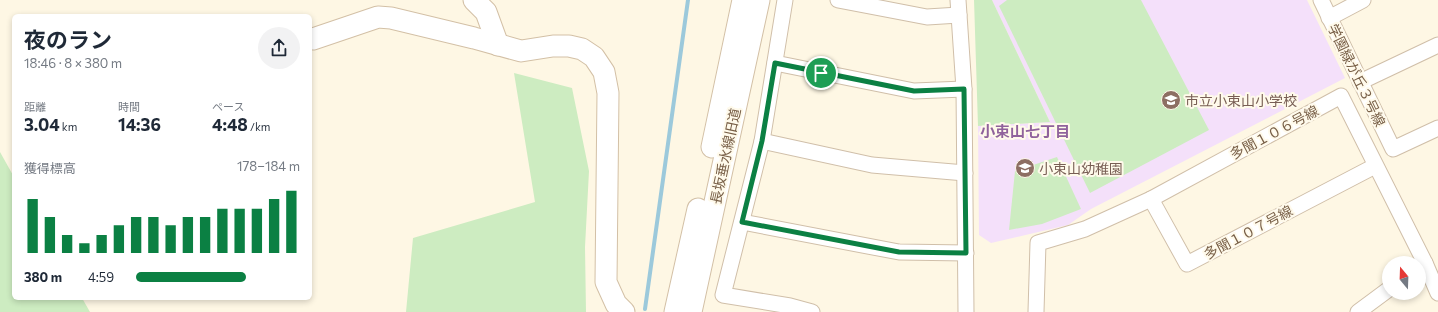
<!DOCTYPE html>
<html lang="ja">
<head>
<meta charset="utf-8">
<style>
  :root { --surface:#fff; --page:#f2f2f3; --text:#1f2937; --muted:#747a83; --accent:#0b8043 }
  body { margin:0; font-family:Commissioner,"Noto Sans JP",sans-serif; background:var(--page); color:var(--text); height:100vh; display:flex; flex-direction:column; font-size:15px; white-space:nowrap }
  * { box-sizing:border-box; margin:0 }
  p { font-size:13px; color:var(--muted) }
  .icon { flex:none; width:22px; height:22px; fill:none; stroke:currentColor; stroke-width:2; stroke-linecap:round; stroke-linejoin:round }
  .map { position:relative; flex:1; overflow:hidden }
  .sheet { position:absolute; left:12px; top:14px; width:300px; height:286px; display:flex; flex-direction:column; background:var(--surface); border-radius:6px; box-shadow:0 2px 6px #0003 }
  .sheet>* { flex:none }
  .needle { width:26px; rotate:341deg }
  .controls { position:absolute; left:1382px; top:256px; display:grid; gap:8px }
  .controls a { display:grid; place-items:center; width:44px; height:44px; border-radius:50%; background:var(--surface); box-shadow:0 2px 6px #0003; font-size:20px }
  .pin { position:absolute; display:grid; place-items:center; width:34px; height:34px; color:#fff; margin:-17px; border:2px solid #fff; border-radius:50%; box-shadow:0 1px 4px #0007 }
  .round { display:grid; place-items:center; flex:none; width:42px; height:42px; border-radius:21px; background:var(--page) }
  .head { display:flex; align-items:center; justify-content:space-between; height:68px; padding:0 12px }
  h1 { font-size:22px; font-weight:700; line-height:30px }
  .metrics { display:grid; grid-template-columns:repeat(3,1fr); gap:6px; height:68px; padding:4px 12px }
  .metrics div { display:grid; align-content:center }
  .metrics b { font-size:17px; font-weight:700 }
  .metrics small { font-size:11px; font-weight:400 }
  .metrics p { font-size:11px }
  .chart { height:112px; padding:8px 12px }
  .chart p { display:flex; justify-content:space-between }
  .chart svg { width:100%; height:72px; margin-top:4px; stroke:var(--accent); stroke-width:6 }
  ul { padding:0 12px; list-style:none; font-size:13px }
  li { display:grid; grid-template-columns:64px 48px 1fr; align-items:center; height:30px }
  li i { height:10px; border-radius:5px; background:var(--accent) }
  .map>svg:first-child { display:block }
  .education { fill:#f4e0fa }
  .green { fill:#cdecc1 }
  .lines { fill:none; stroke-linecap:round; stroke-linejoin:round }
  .stream { stroke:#9cc9db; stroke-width:4 }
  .street-casing { stroke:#d0bfa9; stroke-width:17 }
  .secondary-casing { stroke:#d3c0a6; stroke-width:23 }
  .street { stroke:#fff; stroke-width:15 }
  .secondary { stroke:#fff; stroke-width:21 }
  .route-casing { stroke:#fff; stroke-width:8 }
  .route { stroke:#0b8043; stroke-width:5 }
  .labels { text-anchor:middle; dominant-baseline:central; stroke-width:4; stroke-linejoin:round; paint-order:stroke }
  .street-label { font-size:14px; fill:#785f47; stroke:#fffaeb }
  .education-label { font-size:14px; fill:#785e54; stroke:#fffaeb; text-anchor:start }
  .neighbourhood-label { font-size:15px; font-weight:bold; fill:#90629c; stroke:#fffaeb }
</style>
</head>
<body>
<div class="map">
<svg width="1438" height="312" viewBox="0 0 1438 312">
  <rect width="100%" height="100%" fill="#fef7e4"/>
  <polygon class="education" points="992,0 1307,0 1345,78 1091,209 1068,225 991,243 979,235 978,126 1050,122"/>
  <g class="green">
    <polygon points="974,0 992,0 1050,122 978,126"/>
    <polygon points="1007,0 1141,0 1209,130 1090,193 999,6"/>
    <polygon points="514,73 572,88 589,171 585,247 586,312 406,312 413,238 535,202"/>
    <polygon points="0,152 14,177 14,298 82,298 90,312 0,312"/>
    <polygon points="1057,157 1081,209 1042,224 1009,230 1015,171"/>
  </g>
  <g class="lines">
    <polyline class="stream" points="645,309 688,0"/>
    <defs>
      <g id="street">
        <polyline points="785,0 762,141 723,295 790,306 812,312"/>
        <polyline points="838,0 927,17 959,15"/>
        <polyline points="958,0 964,89 966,312"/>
        <polyline points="1321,0 1393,149 1438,128"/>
        <polyline points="1329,18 1363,0"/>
        <polyline points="775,63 914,91 964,89"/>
        <polyline points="1360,82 1438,45"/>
        <polyline points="762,141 872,165 965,173"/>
        <polyline points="1151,199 1187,264 1375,166"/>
        <polyline points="742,222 899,252 966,253"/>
        <polyline points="1419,267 1425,263 1438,293"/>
        <polyline points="1036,312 1038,243 1085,229 1151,199 1341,96 1425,263"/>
        <polyline points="1358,312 1389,289"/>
      </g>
      <g id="secondary">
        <polyline points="474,0 486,12 498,45"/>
        <polyline points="313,39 378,17 391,18 474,38 521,51 553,46 569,46 582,49 594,57 604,72 608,93 606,282 616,304 624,312"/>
        <polyline points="712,147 743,0"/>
        <polyline points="675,312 698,209"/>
        <polyline points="691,312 759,0"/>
      </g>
    </defs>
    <use href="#street" class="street-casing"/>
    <use href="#secondary" class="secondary-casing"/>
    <use href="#street" class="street"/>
    <use href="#secondary" class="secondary"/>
  </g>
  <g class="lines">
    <defs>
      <polygon id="route" points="775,63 914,91 964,89 966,253 899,252 742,222 762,141"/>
    </defs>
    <use href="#route" class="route-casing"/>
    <use href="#route" class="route"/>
  </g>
  <defs>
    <symbol id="school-disc" viewBox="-11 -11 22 22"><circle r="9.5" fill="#8d6e63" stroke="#fffaeb"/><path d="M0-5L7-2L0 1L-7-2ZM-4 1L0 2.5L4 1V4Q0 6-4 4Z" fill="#fff"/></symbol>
  </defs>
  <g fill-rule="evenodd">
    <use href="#school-disc" x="1160" y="89" width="22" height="22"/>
    <use href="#school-disc" x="1014" y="157" width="22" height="22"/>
  </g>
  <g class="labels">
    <g class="street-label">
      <text transform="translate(1357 75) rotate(64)">学園緑が丘３号線</text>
      <text transform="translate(1274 132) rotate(-28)">多聞１０６号線</text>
      <text transform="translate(725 156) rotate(-78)">長坂垂水線旧道</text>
      <text transform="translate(1248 232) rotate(-28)">多聞１０７号線</text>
    </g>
    <g class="education-label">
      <text x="1185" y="100">市立小束山小学校</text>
      <text x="1039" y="168">小束山幼稚園</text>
    </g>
    <g class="neighbourhood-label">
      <text x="1025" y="131">小束山七丁目</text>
    </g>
  </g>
</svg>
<div class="controls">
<a><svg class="needle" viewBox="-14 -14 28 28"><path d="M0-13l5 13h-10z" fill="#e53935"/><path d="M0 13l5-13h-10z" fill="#747a83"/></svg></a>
</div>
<div class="pin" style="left:821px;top:73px;background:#1e9e55"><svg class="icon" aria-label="arrive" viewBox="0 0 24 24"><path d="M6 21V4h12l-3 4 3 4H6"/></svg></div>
<section class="sheet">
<div class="head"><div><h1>夜のラン</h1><p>18:46 · 8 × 380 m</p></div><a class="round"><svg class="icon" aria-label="share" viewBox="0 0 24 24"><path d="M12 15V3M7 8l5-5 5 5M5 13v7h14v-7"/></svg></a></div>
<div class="metrics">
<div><p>距離</p><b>3.04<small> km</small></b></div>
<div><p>時間</p><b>14:36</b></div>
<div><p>ペース</p><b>4:48<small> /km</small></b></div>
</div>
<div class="chart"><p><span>獲得標高</span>178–184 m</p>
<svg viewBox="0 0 160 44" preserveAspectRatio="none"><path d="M5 44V11M15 44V22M25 44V33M35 44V38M45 44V33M55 44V27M65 44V22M75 44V22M85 44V27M95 44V22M105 44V22M115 44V17M125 44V17M135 44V17M145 44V11M155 44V6"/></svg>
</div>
<ul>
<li><b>380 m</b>4:59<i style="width:67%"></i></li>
</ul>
</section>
</div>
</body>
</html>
